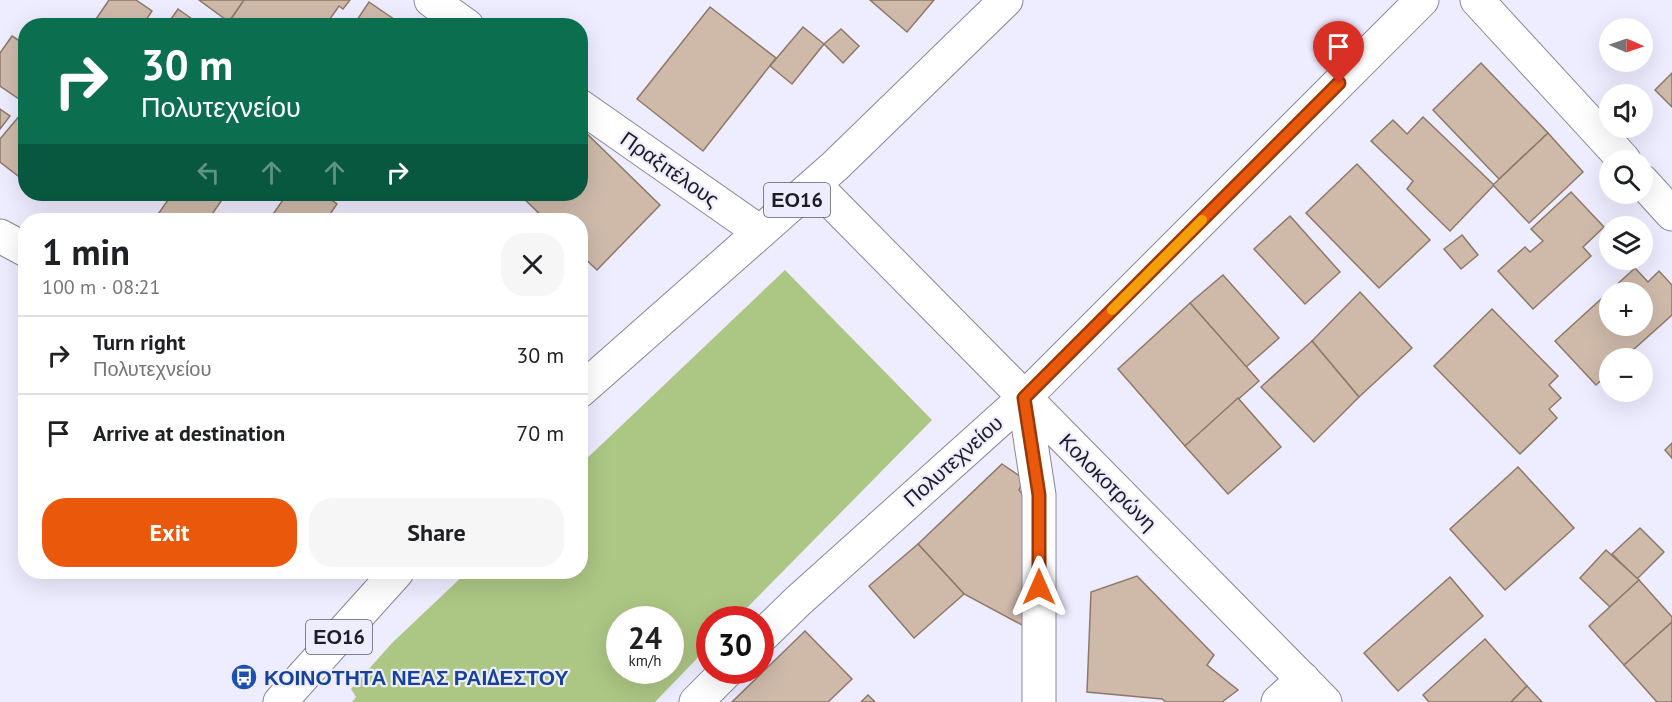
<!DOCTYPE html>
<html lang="en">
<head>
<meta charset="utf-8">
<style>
  :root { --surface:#fff; --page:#f6f6f6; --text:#202124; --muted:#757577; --line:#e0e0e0; --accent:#ea580c }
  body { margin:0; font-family:"PT Sans",sans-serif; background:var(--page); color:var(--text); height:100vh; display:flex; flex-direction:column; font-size:22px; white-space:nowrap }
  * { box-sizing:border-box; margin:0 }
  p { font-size:20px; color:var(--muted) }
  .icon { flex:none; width:33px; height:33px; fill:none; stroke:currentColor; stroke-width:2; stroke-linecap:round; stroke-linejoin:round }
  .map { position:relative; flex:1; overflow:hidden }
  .side { position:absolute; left:18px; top:213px; width:570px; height:366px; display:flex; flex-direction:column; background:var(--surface); border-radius:24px; box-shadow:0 6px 24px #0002 }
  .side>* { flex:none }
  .top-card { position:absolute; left:18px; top:18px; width:570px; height:183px; border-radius:24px; box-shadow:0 6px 24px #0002; background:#0b6e4f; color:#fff; overflow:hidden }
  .needle { width:39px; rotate:92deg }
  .buttons { position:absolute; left:1599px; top:18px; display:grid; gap:12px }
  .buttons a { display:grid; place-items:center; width:54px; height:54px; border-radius:50%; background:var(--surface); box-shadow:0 6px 24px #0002; font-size:30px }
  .speed { position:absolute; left:606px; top:606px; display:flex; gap:12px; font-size:30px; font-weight:700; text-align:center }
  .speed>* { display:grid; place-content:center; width:78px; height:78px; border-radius:50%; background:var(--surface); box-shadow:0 6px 24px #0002; line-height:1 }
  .speed small { font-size:15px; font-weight:400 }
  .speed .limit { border:9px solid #d22; background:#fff; color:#111 }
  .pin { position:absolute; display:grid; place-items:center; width:51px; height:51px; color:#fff; margin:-62px -26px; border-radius:50% 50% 50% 0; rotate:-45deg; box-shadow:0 0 6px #0007 }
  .pin .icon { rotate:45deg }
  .me { position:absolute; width:66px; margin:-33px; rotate:0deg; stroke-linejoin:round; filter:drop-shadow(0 0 4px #0008) }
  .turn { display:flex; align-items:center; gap:21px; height:126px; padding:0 24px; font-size:27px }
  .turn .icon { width:78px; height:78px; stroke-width:2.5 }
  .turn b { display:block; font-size:42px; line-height:51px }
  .lanes { display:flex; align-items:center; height:57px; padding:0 24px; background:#0003; justify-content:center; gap:30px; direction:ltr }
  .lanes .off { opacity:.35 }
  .round { display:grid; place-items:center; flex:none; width:63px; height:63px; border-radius:24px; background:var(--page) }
  .head { display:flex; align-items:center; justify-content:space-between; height:102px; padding:0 24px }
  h1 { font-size:36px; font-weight:600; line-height:45px }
  .action { display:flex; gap:12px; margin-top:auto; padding:12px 24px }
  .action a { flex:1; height:69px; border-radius:24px; background:var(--accent); color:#fff; font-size:24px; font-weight:600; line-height:69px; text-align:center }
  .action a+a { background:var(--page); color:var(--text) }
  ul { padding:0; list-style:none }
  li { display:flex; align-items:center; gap:18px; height:78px; padding:0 24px; border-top:2px solid var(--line) }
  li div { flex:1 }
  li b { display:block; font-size:22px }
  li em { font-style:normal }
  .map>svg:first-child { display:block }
</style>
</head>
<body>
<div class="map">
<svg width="1672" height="702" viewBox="0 0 1672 702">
  <rect width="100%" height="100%" fill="#eeecff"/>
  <path fill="#acc684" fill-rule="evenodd" d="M785 270 932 420 736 619 710 620 709 646 655 702H352L356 697 351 689 392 643 467 572H580L581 464ZM620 620H670V670H620Z"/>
  <g fill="#cfbaaa" stroke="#8d796a" stroke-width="1.5" fill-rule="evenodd">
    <polygon points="109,0 136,0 152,11 142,26 93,26 92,25"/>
    <polygon points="199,0 244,0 229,22"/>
    <polygon points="244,0 350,0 343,9 339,6 325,26 234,26 229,22"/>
    <polygon points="870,0 934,0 907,32"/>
    <polygon points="369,2 404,26 353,26"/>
    <polygon points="710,7 776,58 703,151 637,99"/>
    <polygon points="178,9 202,26 166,26"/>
    <polygon points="803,27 824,44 792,84 770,66"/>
    <polygon points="841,29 859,46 843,63 824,44"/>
    <polygon points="12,36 26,45 26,90 19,99 0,86 0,53"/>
    <polygon points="1481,63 1548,133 1499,179 1433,110"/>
    <polygon points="1672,73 1672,107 1655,90"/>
    <polygon points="26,108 26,182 0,162 0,139"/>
    <polygon points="0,109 10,116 0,129"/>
    <polygon points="1423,117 1494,185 1450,231 1407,189 1413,181 1371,141 1393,120 1407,134"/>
    <polygon points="580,127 660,205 597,270 580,254 580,220 546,220 519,194 580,194"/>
    <polygon points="1548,133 1583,172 1529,223 1493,185"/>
    <polygon points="1357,164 1430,240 1379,288 1306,213"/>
    <polygon points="1571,192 1604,227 1583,247 1591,256 1533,309 1498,271 1525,247 1530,252 1543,241 1531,229"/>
    <polygon points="158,194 226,194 208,220 154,220 168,200"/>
    <polygon points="287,194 323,194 337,204 326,220 269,220"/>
    <polygon points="1290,216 1340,272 1305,304 1254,249"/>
    <polygon points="1462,235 1478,255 1461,269 1444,249"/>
    <path d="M1635 268 1648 282 1659 271 1672 285V315L1624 358H1610V372L1596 385 1555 341ZM1610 292H1642V326H1610Z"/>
    <polygon points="1223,275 1279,338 1246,367 1190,303"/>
    <polygon points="1360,292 1412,348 1359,397 1312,341"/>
    <polygon points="1190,303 1259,381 1185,446 1118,369"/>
    <polygon points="1492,309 1558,376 1549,385 1561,398 1549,409 1557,418 1520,454 1434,366"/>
    <polygon points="1312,341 1359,397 1314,442 1261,387"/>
    <polygon points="1238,398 1281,447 1228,494 1185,446"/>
    <polygon points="1672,443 1672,458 1665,450"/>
    <polygon points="1002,464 1024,479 1019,490 1030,504 1024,626 964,594 918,544"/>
    <polygon points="1518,467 1574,528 1505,590 1450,529"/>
    <polygon points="1640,528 1664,552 1637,579 1612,554"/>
    <polygon points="918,544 964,594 914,638 869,586"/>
    <polygon points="1606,550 1639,580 1610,607 1580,578"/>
    <polygon points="1137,576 1214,655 1207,665 1238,690 1222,702 1166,702 1162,699 1087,692 1091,592"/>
    <polygon points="1450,577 1483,616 1398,691 1364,653"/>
    <polygon points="1639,580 1672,617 1672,622 1624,665 1589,626"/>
    <polygon points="1672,622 1672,702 1657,702 1624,665"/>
    <polygon points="805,631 852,679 828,702 732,702"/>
    <polygon points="1485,639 1527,686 1511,702 1429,702 1423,695"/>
    <polygon points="1527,686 1542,702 1511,702"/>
    <polygon points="868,695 875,702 861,702"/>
  </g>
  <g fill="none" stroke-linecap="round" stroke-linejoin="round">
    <defs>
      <g id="street">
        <polyline points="1477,0 1624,160"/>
        <polyline points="1642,181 1672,214"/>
        <polyline points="815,185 1325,702"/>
        <polyline points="0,236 26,250"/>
        <polyline points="1024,398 1039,495 1039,702"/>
        <polyline points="760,638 798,601 1024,398 1422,0"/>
        <polyline points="696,702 728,670"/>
        <polyline points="1278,702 1303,679"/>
      </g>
      <g id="secondary">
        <polyline points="431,0 467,26"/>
        <polyline points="580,106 760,232"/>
      </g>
      <g id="primary">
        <polyline points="580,391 835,166 1006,0"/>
        <polyline points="280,702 397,572"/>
      </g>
    </defs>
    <use href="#street" stroke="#89869c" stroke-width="35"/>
    <use href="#secondary" stroke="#89869c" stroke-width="35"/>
    <use href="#primary" stroke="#89869c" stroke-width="35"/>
    <use href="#street" stroke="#fff" stroke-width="33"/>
    <use href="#secondary" stroke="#fff" stroke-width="33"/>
    <use href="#primary" stroke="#fff" stroke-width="33"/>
  </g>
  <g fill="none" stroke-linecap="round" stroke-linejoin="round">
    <defs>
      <polyline id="route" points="1039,587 1039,495 1024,398 1339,83"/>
    </defs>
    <use href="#route" stroke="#983908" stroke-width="15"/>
    <use href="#route" stroke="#ea580c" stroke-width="10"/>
    <polyline stroke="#f59e0b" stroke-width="10" points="1112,310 1202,220"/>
  </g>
  <defs>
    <symbol id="bus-disc" viewBox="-11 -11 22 22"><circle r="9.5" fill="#1a4fb4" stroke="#eeecff"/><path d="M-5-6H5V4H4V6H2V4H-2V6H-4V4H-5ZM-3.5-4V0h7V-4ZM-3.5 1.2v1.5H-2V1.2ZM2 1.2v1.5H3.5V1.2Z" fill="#fff"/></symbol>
  </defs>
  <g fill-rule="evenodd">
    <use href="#bus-disc" x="229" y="662" width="30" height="30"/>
  </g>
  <g text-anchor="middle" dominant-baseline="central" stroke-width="4.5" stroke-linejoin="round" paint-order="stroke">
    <g fill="#eeecff" stroke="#5c5b66" stroke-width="1.5">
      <rect x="764" y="183" width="66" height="34" rx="4.5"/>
      <rect x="306" y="620" width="66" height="34" rx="4.5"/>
    </g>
    <g font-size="20" font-weight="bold" fill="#1e1d25">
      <text x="797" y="200">ΕΟ16</text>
      <text x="339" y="637">ΕΟ16</text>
    </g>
    <g font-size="21" fill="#1e1d25" stroke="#eeecff">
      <text transform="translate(670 169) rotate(35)">Πραξιτέλους</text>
      <text transform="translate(953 461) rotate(-42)">Πολυτεχνείου</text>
      <text transform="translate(1108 482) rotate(45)">Κολοκοτρώνη</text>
    </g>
    <g font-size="21" font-weight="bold" fill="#164399" stroke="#eeecff" text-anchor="start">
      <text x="264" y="677">ΚΟΙΝΟΤΗΤΑ ΝΕΑΣ ΡΑΙΔΕΣΤΟΥ</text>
    </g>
  </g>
</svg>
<div class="buttons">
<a><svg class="needle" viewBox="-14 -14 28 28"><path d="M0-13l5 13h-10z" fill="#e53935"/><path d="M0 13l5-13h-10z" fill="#757577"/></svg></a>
<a><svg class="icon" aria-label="sound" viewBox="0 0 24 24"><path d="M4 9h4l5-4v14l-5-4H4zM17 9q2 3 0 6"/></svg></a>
<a><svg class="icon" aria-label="search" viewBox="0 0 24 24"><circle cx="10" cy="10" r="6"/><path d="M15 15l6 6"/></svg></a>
<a><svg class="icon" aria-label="layers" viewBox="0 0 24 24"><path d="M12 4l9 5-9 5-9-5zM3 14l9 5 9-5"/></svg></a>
<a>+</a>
<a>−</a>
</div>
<div class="speed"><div>24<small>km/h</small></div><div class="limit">30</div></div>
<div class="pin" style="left:1339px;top:83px;background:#d93025"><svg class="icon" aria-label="arrive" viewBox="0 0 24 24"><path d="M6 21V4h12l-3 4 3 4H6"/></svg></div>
<svg class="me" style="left:1039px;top:587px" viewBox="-20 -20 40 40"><path d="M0-17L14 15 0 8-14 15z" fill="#ea580c" stroke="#fff" stroke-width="4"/></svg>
<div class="top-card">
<div class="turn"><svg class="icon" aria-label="right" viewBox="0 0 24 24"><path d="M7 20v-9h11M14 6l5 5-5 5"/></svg><div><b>30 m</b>Πολυτεχνείου</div></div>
<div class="lanes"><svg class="icon off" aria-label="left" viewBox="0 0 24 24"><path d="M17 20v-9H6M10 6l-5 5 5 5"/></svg><svg class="icon off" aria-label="ahead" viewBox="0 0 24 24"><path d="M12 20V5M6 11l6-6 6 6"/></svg><svg class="icon off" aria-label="ahead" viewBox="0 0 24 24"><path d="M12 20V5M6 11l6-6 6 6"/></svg><svg class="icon" aria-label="right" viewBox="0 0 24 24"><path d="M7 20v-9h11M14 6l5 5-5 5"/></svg></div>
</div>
<section class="side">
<div class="head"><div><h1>1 min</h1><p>100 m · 08:21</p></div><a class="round"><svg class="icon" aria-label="close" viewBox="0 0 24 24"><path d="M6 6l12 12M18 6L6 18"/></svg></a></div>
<ul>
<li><svg class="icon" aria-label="right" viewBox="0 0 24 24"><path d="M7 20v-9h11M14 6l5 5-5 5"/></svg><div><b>Turn right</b><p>Πολυτεχνείου</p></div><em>30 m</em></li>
<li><svg class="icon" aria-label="arrive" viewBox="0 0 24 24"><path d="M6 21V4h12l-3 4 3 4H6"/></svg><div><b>Arrive at destination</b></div><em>70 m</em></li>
</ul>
<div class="action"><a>Exit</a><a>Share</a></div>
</section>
</div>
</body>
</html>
